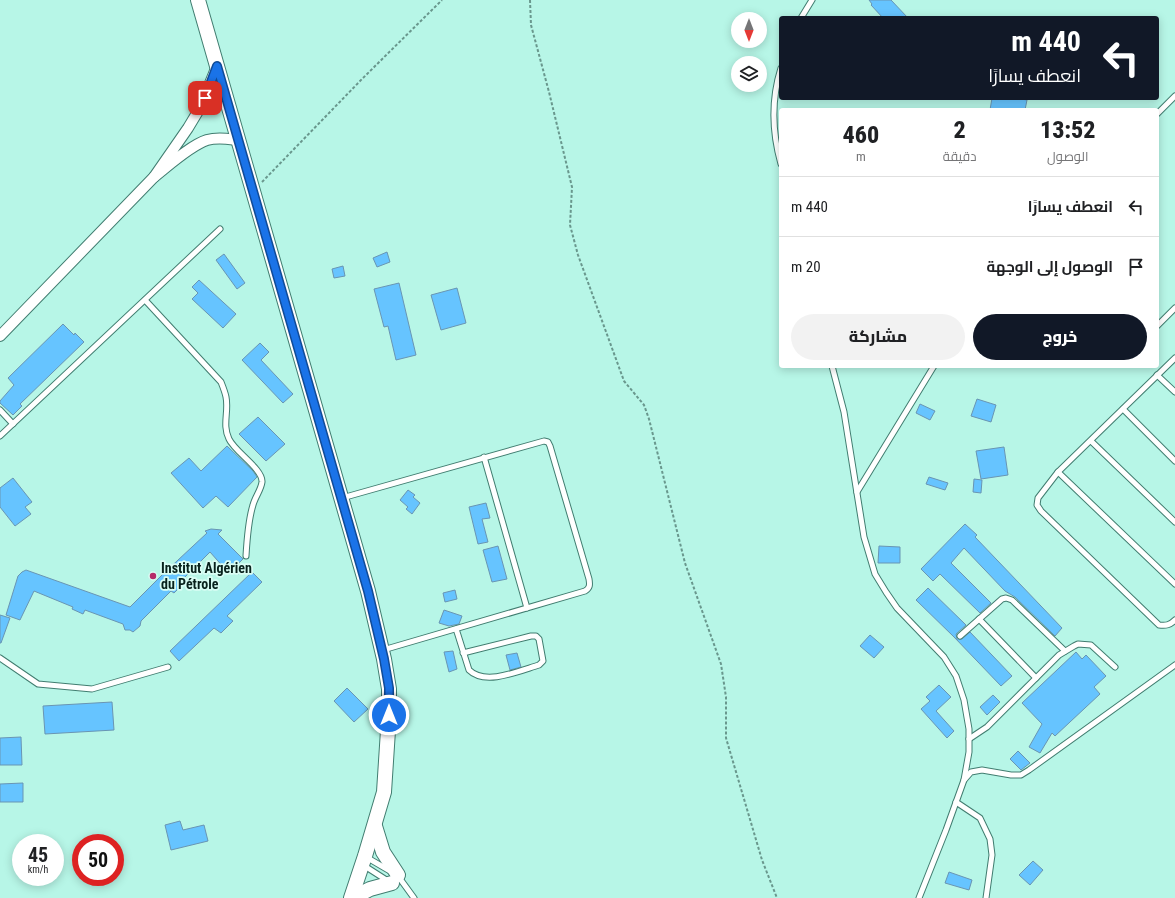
<!DOCTYPE html>
<html lang="ar">
<head>
<meta charset="utf-8">
<style>
  :root { --surface:#fff; --page:#f2f2f2; --text:#202124; --muted:#757577; --line:#e0e0e0; --accent:#111827 }
  body { margin:0; font-family:"Roboto Condensed",Cairo,sans-serif; background:var(--page); color:var(--text); direction:rtl; height:100vh; display:flex; flex-direction:column; font-size:15px; white-space:nowrap }
  * { box-sizing:border-box; margin:0 }
  p { font-size:13px; color:var(--muted) }
  .icon { flex:none; width:22px; height:22px; fill:none; stroke:currentColor; stroke-width:2; stroke-linecap:round; stroke-linejoin:round }
  .map { position:relative; flex:1; overflow:hidden; direction:ltr }
  .panel { position:absolute; left:779px; top:108px; width:380px; height:260px; display:flex; flex-direction:column; background:var(--surface); border-radius:4px; box-shadow:0 2px 10px #0003; direction:rtl }
  .panel>* { flex:none }
  .guide { position:absolute; left:779px; top:16px; width:380px; height:84px; border-radius:4px; box-shadow:0 2px 10px #0003; direction:rtl; background:#111827; color:#fff; overflow:hidden }
  .needle { width:26px; rotate:180deg }
  .buttons { position:absolute; left:731px; top:12px; display:grid; gap:8px }
  .buttons a { display:grid; place-items:center; width:36px; height:36px; border-radius:50%; background:var(--surface); box-shadow:0 2px 10px #0003; font-size:20px }
  .speed { position:absolute; left:12px; top:834px; display:flex; gap:8px; font-size:20px; font-weight:700; text-align:center }
  .speed>* { display:grid; place-content:center; width:52px; height:52px; border-radius:50%; background:var(--surface); box-shadow:0 2px 10px #0003; line-height:1 }
  .speed small { font-size:10px; font-weight:400 }
  .speed .limit { border:6px solid #d22; background:#fff; color:#111 }
  .pin { position:absolute; display:grid; place-items:center; width:34px; height:34px; color:#fff; margin:-17px; border-radius:8px; box-shadow:0 2px 6px #0006 }
  .me { position:absolute; width:44px; margin:-22px; rotate:0deg; stroke-linejoin:round; filter:drop-shadow(0 0 3px #0008) }
  .turn { display:flex; align-items:center; gap:14px; height:84px; padding:0 12px; font-size:18px }
  .turn .icon { width:52px; height:52px; stroke-width:2.5 }
  .turn b { display:block; font-size:28px; line-height:34px }
  .eta { display:flex; justify-content:space-evenly; align-items:center; height:68px; text-align:center }
  .eta b { font-size:24px; font-weight:800; line-height:28px }
  .action { display:flex; gap:8px; margin-top:auto; padding:8px 12px }
  .action a { flex:1; height:46px; border-radius:24px; background:var(--accent); color:#fff; font-size:16px; font-weight:800; line-height:46px; text-align:center }
  .action a+a { background:var(--page); color:var(--text) }
  ul { padding:0; list-style:none }
  li { display:flex; align-items:center; gap:12px; height:60px; padding:0 12px; border-top:1px solid var(--line) }
  li div { flex:1 }
  li b { display:block; font-size:15px }
  li em { font-style:normal }
  .map>svg:first-child { display:block }
</style>
</head>
<body>
<div class="map">
<svg width="1175" height="898" viewBox="0 0 1175 898">
  <rect width="100%" height="100%" fill="#b7f6e7"/>
  <g fill="#66c4ff" stroke="#6995b3">
    <polygon points="869,0 891,0 908,18 883,18 871,5 872,4"/>
    <polygon points="992,98 1016,98 1027,100 1025,110 990,110"/>
    <polygon points="387,252 390,262 377,267 373,258"/>
    <polygon points="224,254 245,283 237,289 216,260"/>
    <polygon points="343,266 345,276 334,278 332,269"/>
    <polygon points="199,280 236,314 223,328 192,299 198,293 192,287"/>
    <polygon points="399,283 416,355 396,360 388,326 384,327 374,289"/>
    <polygon points="457,288 466,323 441,330 431,295"/>
    <polygon points="63,324 74,335 75,333 84,342 20,404 22,406 13,415 0,403 0,401 14,385 8,378"/>
    <polygon points="260,343 269,352 261,360 293,394 283,403 242,360"/>
    <polygon points="977,399 996,405 991,422 971,416"/>
    <polygon points="920,404 935,411 930,420 916,413"/>
    <polygon points="258,417 285,444 266,461 239,434"/>
    <polygon points="227,446 253,471 257,477 228,507 216,496 203,508 171,473 189,458 201,471"/>
    <polygon points="1004,447 1008,475 981,479 976,451"/>
    <polygon points="929,477 948,483 945,490 926,484"/>
    <polygon points="13,478 32,502 25,507 31,514 15,526 0,507 0,488"/>
    <polygon points="974,479 982,480 981,493 973,492"/>
    <polygon points="408,490 415,495 413,497 420,503 412,514 406,509 408,507 400,500"/>
    <polygon points="486,503 490,518 482,519 488,542 478,544 469,507"/>
    <polygon points="965,524 977,535 975,537 1062,628 1055,636 1015,597 1005,591 964,548 951,563 991,603 980,613 940,574 933,581 921,569"/>
    <polygon points="211,529 222,530 218,534 243,559 237,565 239,574 225,569 210,552 180,582 183,584 174,593 171,591 141,621 140,626 133,632 130,630 125,630 123,624 85,610 83,614 72,609 73,607 34,591 20,620 6,615 18,576 22,572 26,570 130,607 163,574 207,533 205,531"/>
    <polygon points="498,546 507,579 492,582 483,550"/>
    <polygon points="879,546 900,547 900,563 878,563"/>
    <polygon points="252,572 262,582 227,616 233,621 221,633 214,628 179,661 170,651"/>
    <polygon points="928,588 966,625 956,634 957,639 962,639 970,632 1012,676 1001,686 954,637 916,600"/>
    <polygon points="455,590 457,599 445,602 443,593"/>
    <polygon points="444,610 462,616 459,624 449,626 439,623"/>
    <polygon points="0,615 10,618 1,643 0,643"/>
    <polygon points="870,635 884,647 874,658 860,646"/>
    <polygon points="453,651 457,669 449,672 444,652"/>
    <polygon points="1076,652 1082,659 1086,655 1106,676 1094,687 1100,694 1055,736 1052,733 1040,753 1029,747 1042,724 1022,703"/>
    <polygon points="517,653 521,667 510,670 506,655"/>
    <polygon points="939,685 951,697 936,711 954,731 947,738 921,709 930,701 926,697"/>
    <polygon points="347,688 368,709 354,722 334,701"/>
    <polygon points="993,695 1000,702 987,715 980,707"/>
    <polygon points="112,702 114,730 45,734 43,706"/>
    <polygon points="21,737 22,765 0,765 0,738"/>
    <polygon points="1018,751 1030,763 1021,770 1010,759"/>
    <polygon points="23,783 23,802 0,802 0,784"/>
    <polygon points="180,821 183,830 204,825 208,841 171,850 165,825"/>
    <polygon points="1033,861 1043,870 1030,885 1019,875"/>
    <polygon points="949,872 972,880 969,890 945,883"/>
  </g>
  <g fill="none" stroke-linecap="round" stroke-linejoin="round">
    <defs>
      <g id="service">
        <polyline points="801,18 812,0"/>
        <path d="M781 68C771 100 772 132 781 164"/>
        <polyline points="1157,114 1175,96"/>
        <path d="M145 300 221 382C223 387 225 392 226 397 229 411 222 425 229 439 235 452 263 469 262 482 261 490 255 497 253 505 248 521 247 539 246 556"/>
        <polyline points="1157,326 1175,308"/>
        <path d="M1175 358 1058 472 1038 498 1037 505 1041 511 1159 625C1166 626 1170 625 1175 620"/>
        <polyline points="832,366 844,412 864,537 875,574 886,592 897,608 944,657 956,676 964,700 969,729 969,752 964,780"/>
        <polyline points="1157,375 1175,392"/>
        <polyline points="1123,409 1175,461"/>
        <polyline points="0,410 13,424"/>
        <polyline points="0,436 220,229"/>
        <polyline points="1091,441 1175,522"/>
        <polyline points="484,457 527,608"/>
        <polyline points="1058,472 1175,584"/>
        <polyline points="857,492 934,366"/>
        <path d="M342 498 544 441 548 442 550 446 589 579C590 585 590 588 585 591L383 650"/>
        <polyline points="979,619 1036,678"/>
        <path d="M456 629 458 635 469 670C485 686 519 671 539 665L543 661 539 639 536 636H531L463 653"/>
        <polyline points="960,636 1002,599 1006,598 1012,600 1065,651"/>
        <polyline points="0,658 38,684 92,689 168,667"/>
        <polyline points="969,739 987,727 1059,655 1074,646 1078,644 1091,645 1115,667"/>
        <polyline points="956,802 980,818 990,839 992,855 986,898"/>
        <polyline points="366,857 390,871"/>
        <polyline points="363,865 388,881"/>
        <polyline points="398,876 414,898"/>
        <polyline points="919,898 946,830 964,780 971,772 982,770 1011,775 1021,775 1029,770 1175,665"/>
      </g>
      <g id="minor">
        <path d="M217 66 200 108 188 128 154 177C168 166 191 145 207 140 218 137 228 139 238 140"/>
        <polyline points="0,336 154,177"/>
      </g>
      <g id="secondary">
        <polyline points="198,0 368,591 384,659 389,689 389,715 384,792 365,856 351,898"/>
        <polyline points="375,826 383,852 398,875"/>
        <polyline points="353,898 370,889 392,883"/>
      </g>
    </defs>
    <use href="#service" stroke="#417d70" stroke-width="7"/>
    <use href="#minor" stroke="#417d70" stroke-width="12"/>
    <use href="#secondary" stroke="#417d70" stroke-width="16"/>
    <g stroke="#69978d" stroke-width="2" stroke-dasharray="3 2" stroke-linecap="butt">
      <polyline points="530,0 531,25 549,92 572,187 570,225 578,255 624,381 644,405 649,419 685,563 721,664 726,697 726,738 762,860 777,898"/>
      <polyline points="262,182 363,78 442,0"/>
    </g>
    <use href="#service" stroke="#fff" stroke-width="5"/>
    <use href="#minor" stroke="#fff" stroke-width="10"/>
    <use href="#secondary" stroke="#fff" stroke-width="14"/>
  </g>
  <g fill="none" stroke-linecap="round" stroke-linejoin="round">
    <defs>
      <polyline id="route" points="205,98 217,66 368,591 384,659 389,688 389,715"/>
    </defs>
    <use href="#route" stroke="#114b97" stroke-width="10"/>
    <use href="#route" stroke="#1a73e8" stroke-width="7"/>
  </g>
  <circle fill="#b52b69" stroke="#d9fdf4" stroke-width="1.5" cx="153" cy="576" r="4"/>
  <g text-anchor="middle" dominant-baseline="central" stroke-width="3.5" stroke-linejoin="round" paint-order="stroke">
    <g font-size="14" font-weight="bold" fill="#08211c" stroke="#d9fdf4" text-anchor="start">
      <text x="161" y="568">Institut Algérien<tspan x="161" dy="16">du Pétrole</tspan></text>
    </g>
  </g>
</svg>
<div class="buttons">
<a><svg class="needle" viewBox="-14 -14 28 28"><path d="M0-13l5 13h-10z" fill="#e53935"/><path d="M0 13l5-13h-10z" fill="#757577"/></svg></a>
<a><svg class="icon" aria-label="layers" viewBox="0 0 24 24"><path d="M12 4l9 5-9 5-9-5zM3 14l9 5 9-5"/></svg></a>
</div>
<div class="speed"><div>45<small>km/h</small></div><div class="limit">50</div></div>
<div class="pin" style="left:205px;top:98px;background:#d93025"><svg class="icon" aria-label="arrive" viewBox="0 0 24 24"><path d="M6 21V4h12l-3 4 3 4H6"/></svg></div>
<svg class="me" style="left:389px;top:715px" viewBox="-20 -20 40 40"><circle r="17" fill="#1a73e8" stroke="#fff" stroke-width="3"/><path d="M0-11L8 9 0 5-8 9z" fill="#fff"/></svg>
<div class="guide">
<div class="turn"><svg class="icon" aria-label="left" viewBox="0 0 24 24"><path d="M17 20v-9H6M10 6l-5 5 5 5"/></svg><div><b>440 m</b>انعطف يسارًا</div></div>
</div>
<section class="panel">
<div class="eta">
<div><b>13:52</b><p>الوصول</p></div>
<div><b>2</b><p>دقيقة</p></div>
<div><b>460</b><p>m</p></div>
</div>
<ul>
<li><svg class="icon" aria-label="left" viewBox="0 0 24 24"><path d="M17 20v-9H6M10 6l-5 5 5 5"/></svg><div><b>انعطف يسارًا</b></div><em>440 m</em></li>
<li><svg class="icon" aria-label="arrive" viewBox="0 0 24 24"><path d="M6 21V4h12l-3 4 3 4H6"/></svg><div><b>الوصول إلى الوجهة</b></div><em>20 m</em></li>
</ul>
<div class="action"><a>خروج</a><a>مشاركة</a></div>
</section>
</div>
</body>
</html>
